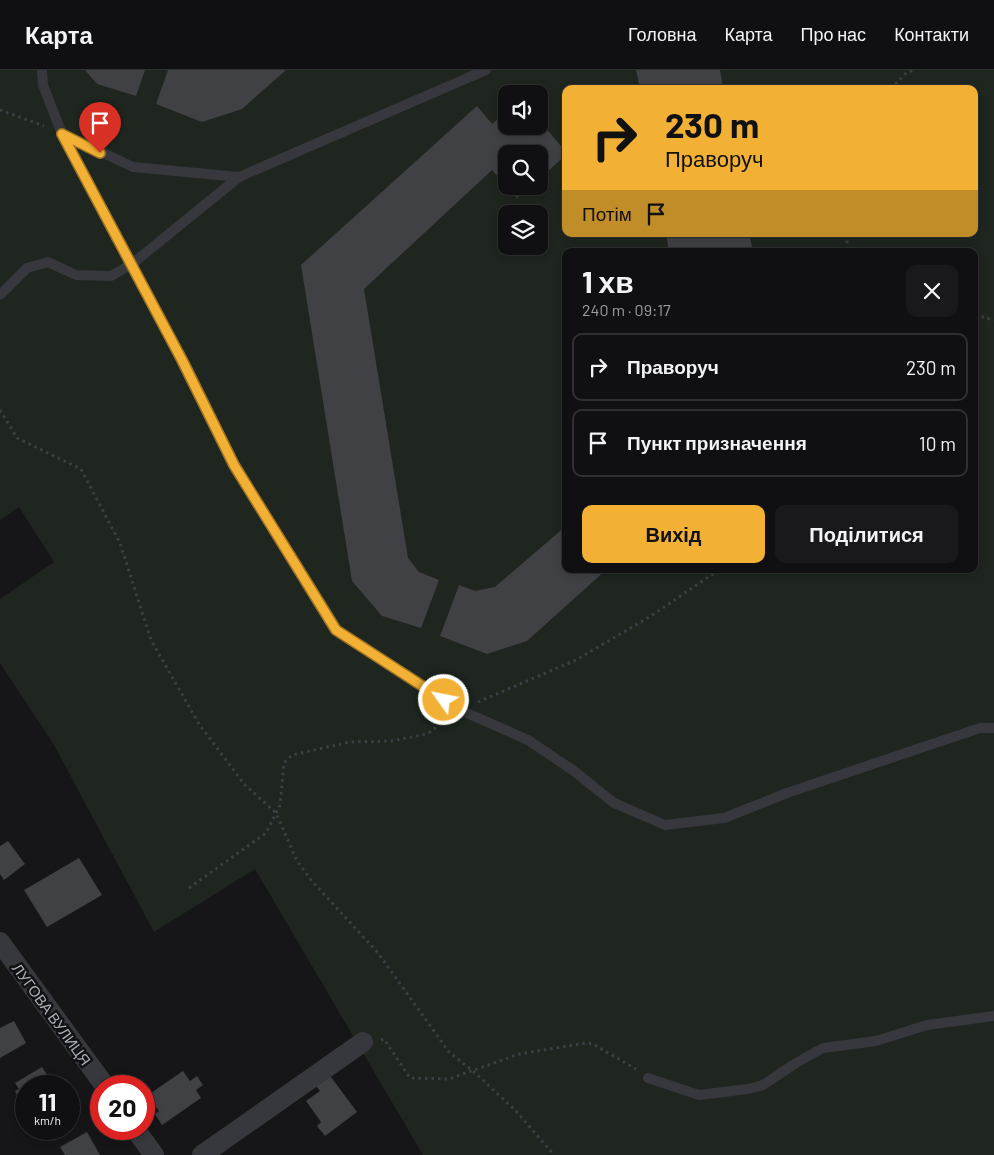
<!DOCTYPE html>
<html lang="uk">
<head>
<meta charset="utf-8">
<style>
  :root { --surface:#101012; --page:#19191b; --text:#f1f3f6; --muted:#9c9d9f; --line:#303032; --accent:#f2b134 }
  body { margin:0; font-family:Barlow,sans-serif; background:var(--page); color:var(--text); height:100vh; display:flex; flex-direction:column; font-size:19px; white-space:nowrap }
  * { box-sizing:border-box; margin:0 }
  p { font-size:16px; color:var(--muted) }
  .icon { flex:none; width:28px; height:28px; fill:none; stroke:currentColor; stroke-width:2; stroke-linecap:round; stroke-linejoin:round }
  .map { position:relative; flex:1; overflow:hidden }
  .side { position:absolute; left:562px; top:178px; width:416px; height:325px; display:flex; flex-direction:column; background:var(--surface); border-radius:10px; box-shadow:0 2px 8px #0003,0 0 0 1px var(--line) }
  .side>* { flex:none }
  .top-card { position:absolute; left:562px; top:15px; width:416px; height:152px; border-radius:10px; box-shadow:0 2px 8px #0003,0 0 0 1px var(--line); background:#f2b134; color:#111; overflow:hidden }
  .fabs { position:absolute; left:498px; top:15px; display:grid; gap:10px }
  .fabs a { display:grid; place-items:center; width:50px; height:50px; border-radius:10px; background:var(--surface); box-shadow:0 2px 8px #0003,0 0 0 1px var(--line); font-size:25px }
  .speed { position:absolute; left:15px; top:1005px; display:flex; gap:10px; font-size:25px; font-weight:700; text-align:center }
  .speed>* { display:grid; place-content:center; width:65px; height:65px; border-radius:50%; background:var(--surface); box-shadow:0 2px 8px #0003,0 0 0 1px var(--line); line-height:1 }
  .speed small { font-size:12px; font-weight:400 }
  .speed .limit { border:8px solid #d22; background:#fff; color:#111 }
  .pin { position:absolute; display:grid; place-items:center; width:42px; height:42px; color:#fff; margin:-51px -21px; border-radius:50% 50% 50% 0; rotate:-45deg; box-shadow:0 0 5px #0007 }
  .pin .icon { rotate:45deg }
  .me { position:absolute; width:55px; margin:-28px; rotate:303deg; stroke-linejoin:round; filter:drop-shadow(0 0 4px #0008) }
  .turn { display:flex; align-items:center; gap:18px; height:105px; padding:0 20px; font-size:22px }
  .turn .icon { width:65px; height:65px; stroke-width:2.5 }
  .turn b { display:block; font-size:35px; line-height:42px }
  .then { display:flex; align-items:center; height:48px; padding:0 20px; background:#0003; gap:10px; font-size:19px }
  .round { display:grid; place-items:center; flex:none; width:52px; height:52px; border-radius:10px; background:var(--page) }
  .overview { display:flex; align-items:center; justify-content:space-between; height:85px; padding:0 20px }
  h1 { font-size:30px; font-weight:700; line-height:38px }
  .cta { display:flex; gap:10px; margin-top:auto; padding:10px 20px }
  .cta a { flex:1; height:58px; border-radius:10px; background:var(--accent); color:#111; font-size:20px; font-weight:700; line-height:58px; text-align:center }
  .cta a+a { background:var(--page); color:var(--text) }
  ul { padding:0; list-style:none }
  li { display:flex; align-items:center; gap:15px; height:68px; margin:0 10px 8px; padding:0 10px; border:2px solid var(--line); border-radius:10px }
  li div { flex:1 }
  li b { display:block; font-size:19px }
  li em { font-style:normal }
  header { display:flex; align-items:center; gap:30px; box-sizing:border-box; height:70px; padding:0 25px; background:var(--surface); border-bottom:1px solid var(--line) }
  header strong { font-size:24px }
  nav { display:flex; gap:28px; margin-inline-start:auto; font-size:18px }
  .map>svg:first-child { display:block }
</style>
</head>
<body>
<header>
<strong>Карта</strong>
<nav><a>Головна</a><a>Карта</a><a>Про нас</a><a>Контакти</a></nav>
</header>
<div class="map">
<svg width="994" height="1085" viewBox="0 0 994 1085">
  <rect width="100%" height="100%" fill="#161618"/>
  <path fill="#1e261f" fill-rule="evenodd" d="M0 0H994V1085H423L255 799 154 862 54 675 0 593V529L54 492 19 437 0 450ZM566 19H975V164H566ZM506 24H539V56H506ZM506 84H539V116H506ZM506 144H539V176H506ZM566 181H975V499H566Z"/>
  <g fill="#404145">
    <polygon points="85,0 145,0 136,26 97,14"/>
    <polygon points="168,0 286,0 242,39 202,52 156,34"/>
    <polygon points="636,0 720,0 723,19 640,19"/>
    <polygon points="477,36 492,54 506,42 506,56 539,56 539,50 566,82 566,85 539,109 539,84 506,84 506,116 531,116 517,128 492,100 364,219 408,488 419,502 439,510 421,558 382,546 352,511 301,195"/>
    <polygon points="666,164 749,164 753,181 669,181"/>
    <polygon points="566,456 566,499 607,499 527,571 487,584 440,566 459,515 475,521 495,517"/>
    <polygon points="8,771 25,794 4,810 0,804 0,776"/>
    <polygon points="79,788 102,825 47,857 24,820"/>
    <polygon points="14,951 26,973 0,988 0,958"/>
    <polygon points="42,997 54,1016 26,1016 26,1030 23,1024 18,1027 15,1021 19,1019 15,1013"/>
    <polygon points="183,1001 190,1011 197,1006 203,1015 196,1020 201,1028 162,1055 155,1044 159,1041 148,1025"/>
    <polygon points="328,1003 357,1042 325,1066 317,1056 321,1052 306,1031 320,1021 314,1013"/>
    <polygon points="87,1062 100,1085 65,1085 60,1077"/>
  </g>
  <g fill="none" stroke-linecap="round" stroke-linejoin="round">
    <g stroke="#3d3f44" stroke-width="3" stroke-dasharray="2.5 4" stroke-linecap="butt">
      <polyline points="891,19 905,4 913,0"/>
      <polyline points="0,40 44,56"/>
      <polyline points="847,164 847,181"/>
      <polyline points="975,245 994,250"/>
      <polyline points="0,340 17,368 81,399 120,473 151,570 199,654 244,714 276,743 297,791 311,810 378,883 449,982 473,1001 515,1040 554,1085"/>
      <polyline points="478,632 576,590 651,546 720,499"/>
      <polyline points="189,818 266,763 280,735 284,693 292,685 350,672 391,671 427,664 449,648"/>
      <polyline points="381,970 384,969 410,1008 449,1009 519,984 586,973 593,974 636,999"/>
    </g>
    <g stroke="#37383d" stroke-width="10">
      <polyline points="42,0 43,15 62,64 183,291 234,395 336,560 460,640 528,670 574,701 614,733 665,755 724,748 787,723 980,658 994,658"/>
      <polyline points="63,64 133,97 239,107"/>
      <polyline points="0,225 27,198 48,192 76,205 111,206 132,194 239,107 486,0"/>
      <polyline points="648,1008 699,1025 748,1019 763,1015 796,993 823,978 876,971 927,955 994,946"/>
    </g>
    <g stroke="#37383d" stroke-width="20">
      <polyline points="0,872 105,1016"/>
      <polyline points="135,1059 154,1085"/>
      <polyline points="202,1085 363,972"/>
    </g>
  </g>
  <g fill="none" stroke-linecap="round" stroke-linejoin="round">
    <defs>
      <polyline id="route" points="100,83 62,64 182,290 234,395 336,560 444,630"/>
    </defs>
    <use href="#route" stroke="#9d7322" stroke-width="12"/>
    <use href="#route" stroke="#f2b134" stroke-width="9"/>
  </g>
  <g text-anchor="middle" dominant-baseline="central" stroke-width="5" stroke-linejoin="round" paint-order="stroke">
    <g font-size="15" fill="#a8adb8" stroke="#111113">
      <text transform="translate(52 944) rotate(54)">ЛУГОВА ВУЛИЦЯ</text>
    </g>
  </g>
</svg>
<div class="fabs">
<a><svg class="icon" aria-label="sound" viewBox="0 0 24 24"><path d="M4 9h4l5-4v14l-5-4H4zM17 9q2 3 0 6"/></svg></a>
<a><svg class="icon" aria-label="search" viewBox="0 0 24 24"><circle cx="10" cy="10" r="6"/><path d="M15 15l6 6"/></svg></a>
<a><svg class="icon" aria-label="layers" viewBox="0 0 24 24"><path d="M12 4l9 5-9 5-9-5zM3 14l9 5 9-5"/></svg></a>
</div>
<div class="speed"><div>11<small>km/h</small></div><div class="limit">20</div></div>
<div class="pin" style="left:100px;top:83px;background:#d93025"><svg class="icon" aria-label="arrive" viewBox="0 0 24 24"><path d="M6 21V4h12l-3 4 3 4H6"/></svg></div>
<svg class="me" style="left:444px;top:630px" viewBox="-20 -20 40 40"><circle r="17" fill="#f2b134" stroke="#fff" stroke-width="3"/><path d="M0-11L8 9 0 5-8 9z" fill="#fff"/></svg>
<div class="top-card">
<div class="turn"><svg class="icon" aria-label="right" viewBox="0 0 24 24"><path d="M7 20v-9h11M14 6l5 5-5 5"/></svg><div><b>230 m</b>Праворуч</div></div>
<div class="then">Потім<svg class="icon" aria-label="arrive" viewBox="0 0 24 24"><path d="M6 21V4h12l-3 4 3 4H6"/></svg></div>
</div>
<section class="side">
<div class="overview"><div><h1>1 хв</h1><p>240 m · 09:17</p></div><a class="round"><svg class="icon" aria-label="close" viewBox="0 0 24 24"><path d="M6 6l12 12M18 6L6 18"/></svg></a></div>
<ul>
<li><svg class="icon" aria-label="right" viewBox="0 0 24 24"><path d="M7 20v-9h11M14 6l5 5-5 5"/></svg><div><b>Праворуч</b></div><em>230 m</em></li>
<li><svg class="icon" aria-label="arrive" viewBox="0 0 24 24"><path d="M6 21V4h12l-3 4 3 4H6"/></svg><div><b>Пункт призначення</b></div><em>10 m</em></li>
</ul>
<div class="cta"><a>Вихід</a><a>Поділитися</a></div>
</section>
</div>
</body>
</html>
